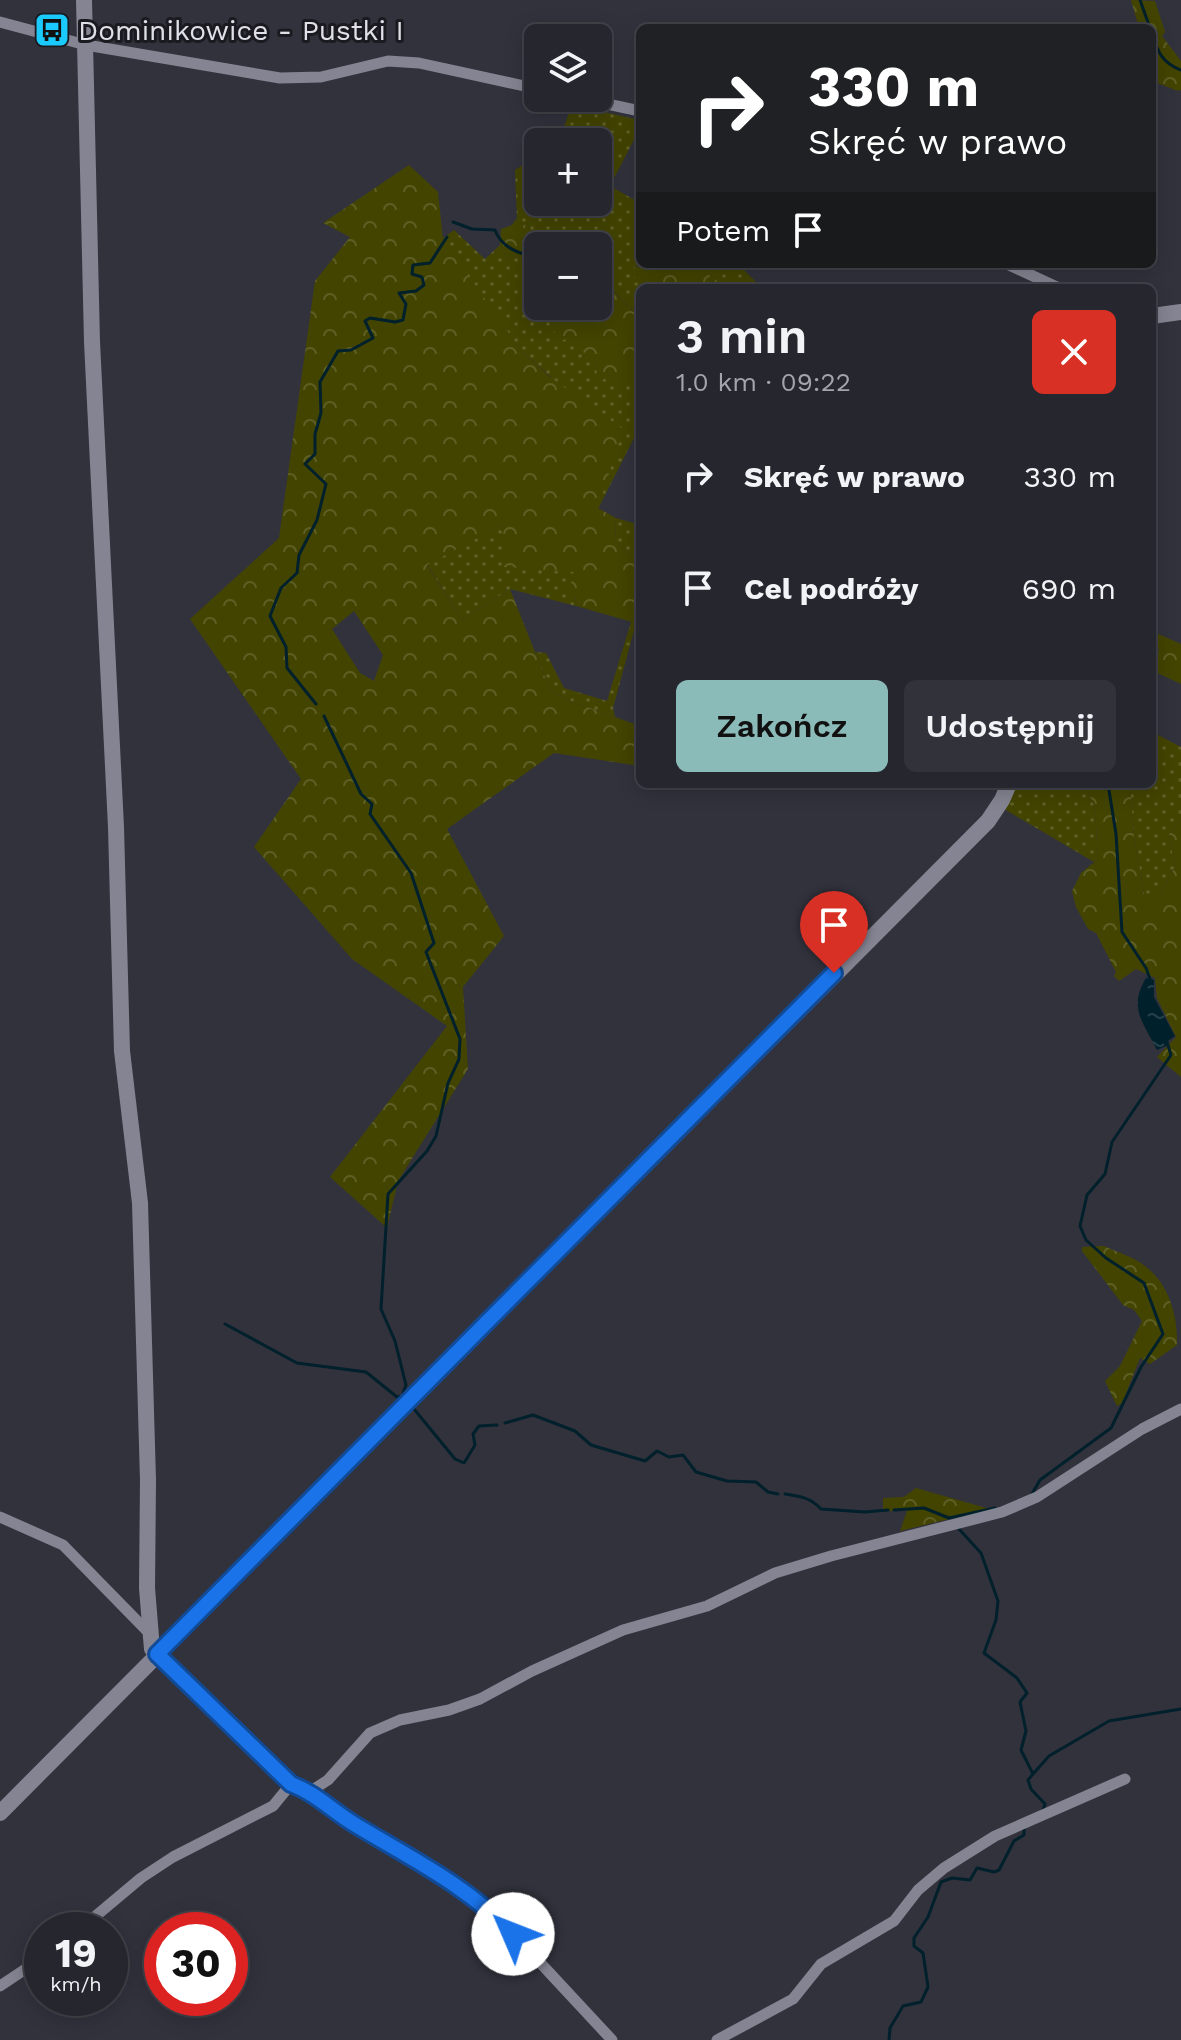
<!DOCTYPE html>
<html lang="pl">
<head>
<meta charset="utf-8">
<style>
  :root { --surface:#26262e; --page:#32323a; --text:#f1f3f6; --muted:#a4a5aa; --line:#42434a; --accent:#8bbbb9 }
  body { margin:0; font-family:"Work Sans",sans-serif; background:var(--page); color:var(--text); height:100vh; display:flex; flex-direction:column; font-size:30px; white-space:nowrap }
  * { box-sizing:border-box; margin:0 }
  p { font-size:26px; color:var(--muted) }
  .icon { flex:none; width:44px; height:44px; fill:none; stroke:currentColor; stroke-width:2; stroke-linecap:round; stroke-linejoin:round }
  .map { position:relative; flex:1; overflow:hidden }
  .panel { position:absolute; left:636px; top:284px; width:520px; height:504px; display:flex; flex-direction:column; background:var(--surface); border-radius:12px; box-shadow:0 4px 20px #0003,0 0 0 2px var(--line) }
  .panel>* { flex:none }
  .top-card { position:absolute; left:636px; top:24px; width:520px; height:244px; border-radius:12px; box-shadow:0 4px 20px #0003,0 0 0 2px var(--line); background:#202124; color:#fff; overflow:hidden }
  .buttons { position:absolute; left:524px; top:24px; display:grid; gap:16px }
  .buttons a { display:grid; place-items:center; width:88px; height:88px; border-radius:12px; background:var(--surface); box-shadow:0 4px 20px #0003,0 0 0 2px var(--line); font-size:40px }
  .speed { position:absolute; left:24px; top:1912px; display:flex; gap:16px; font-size:40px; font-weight:700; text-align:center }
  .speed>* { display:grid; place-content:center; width:104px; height:104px; border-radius:50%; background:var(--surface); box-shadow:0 4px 20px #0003,0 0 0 2px var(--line); line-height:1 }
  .speed small { font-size:20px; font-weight:400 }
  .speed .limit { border:12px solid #d22; background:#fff; color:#111 }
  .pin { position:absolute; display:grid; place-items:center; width:68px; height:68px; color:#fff; margin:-82px -34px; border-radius:50% 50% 50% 0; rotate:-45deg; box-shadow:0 0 8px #0007 }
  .pin .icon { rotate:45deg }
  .me { position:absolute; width:88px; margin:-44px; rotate:314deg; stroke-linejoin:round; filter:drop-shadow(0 0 6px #0008) }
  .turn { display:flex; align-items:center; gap:28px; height:168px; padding:0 40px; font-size:36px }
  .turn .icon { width:104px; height:104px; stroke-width:2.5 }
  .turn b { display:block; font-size:56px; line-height:68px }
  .then { display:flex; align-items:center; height:76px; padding:0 40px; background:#0003; gap:16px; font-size:30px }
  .round { display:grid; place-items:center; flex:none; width:84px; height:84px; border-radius:12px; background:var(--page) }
  .overview { display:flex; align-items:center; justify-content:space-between; height:136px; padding:0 40px }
  h1 { font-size:48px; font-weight:600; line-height:60px }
  .action { display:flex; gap:16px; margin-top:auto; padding:16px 40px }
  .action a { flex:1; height:92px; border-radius:12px; background:var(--accent); color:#111; font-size:32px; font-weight:600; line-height:92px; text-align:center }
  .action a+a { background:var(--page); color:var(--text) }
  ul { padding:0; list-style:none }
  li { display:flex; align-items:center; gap:24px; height:112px; padding:0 40px }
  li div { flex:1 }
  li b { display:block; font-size:30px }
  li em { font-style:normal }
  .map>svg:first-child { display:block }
</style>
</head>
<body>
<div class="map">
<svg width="1181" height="2040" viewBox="0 0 1181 2040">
  <defs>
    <pattern id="grass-dots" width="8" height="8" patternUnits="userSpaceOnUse" patternTransform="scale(2)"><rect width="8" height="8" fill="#434400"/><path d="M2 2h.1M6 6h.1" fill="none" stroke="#5e5f25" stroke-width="1.8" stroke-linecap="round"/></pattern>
    <pattern id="forest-crowns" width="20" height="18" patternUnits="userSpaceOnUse" patternTransform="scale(2)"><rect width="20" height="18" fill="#434400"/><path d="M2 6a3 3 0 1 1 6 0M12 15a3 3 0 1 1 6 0" fill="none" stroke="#5e5f25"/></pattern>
    <pattern id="water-ripples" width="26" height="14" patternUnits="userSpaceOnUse" patternTransform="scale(2)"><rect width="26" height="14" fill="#00202b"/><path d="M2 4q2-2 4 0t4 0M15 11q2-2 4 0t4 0" fill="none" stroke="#25404a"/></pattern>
  </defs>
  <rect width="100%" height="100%" fill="#32323d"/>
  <g fill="url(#grass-dots)">
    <path d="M572 105 640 120V128L610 186 640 203V264H655L635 266 653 288H640V318L600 277 608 270 598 260V246C594 246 590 244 586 243 581 241 560 244 556 246L535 244 529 228 517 220 515 170 538 155V202H598V142H553L561 135Z"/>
    <polygon points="454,230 485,259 500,245 508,260 516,256 533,269 538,268 538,306 553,306 550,309 570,338 594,356 598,368 608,375 626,382 640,378 640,435 636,434 598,509 551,377 522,352 442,239"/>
    <polygon points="689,264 738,264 762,288 738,288 734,285 734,288 723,288"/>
    <polygon points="616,518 640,525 640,562 615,541"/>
    <polygon points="503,524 575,572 576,606 510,589 462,620 427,564"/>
    <polygon points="631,622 636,623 613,708 615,717 568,700 550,690 535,652 546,653 564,688 607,701"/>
    <polygon points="1152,728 1158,735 1181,747 1181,820 1169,834 1175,867 1160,894 1144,894 1134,837 1130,784 1152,784"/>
    <polygon points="1015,784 1084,784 1095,807 1098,859 1094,862 1004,809"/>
  </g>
  <g fill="url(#forest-crowns)" fill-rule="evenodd">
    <polygon points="1131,0 1155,1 1165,32 1162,36 1181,61 1181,90 1178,91 1152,81 1152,28 1139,28"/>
    <path d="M409 165 438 192 443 239 522 352 550 377 623 429 598 508 616 518 615 541 640 562V607L636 623 576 606V597L569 591 574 572 504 567 503 524 427 565 462 620 510 589 550 690 568 700 640 726V766L554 753 447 829 504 936 463 987 468 1069 398 1181 387 1228 330 1177 447 1026 352 959 254 847 301 779 190 619 279 538 315 281 350 237 323 223ZM354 611 383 655 374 681 360 673 332 629Z"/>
    <polygon points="516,219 529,228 535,244 544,246 538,246 538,268 534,269 516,256 508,260 500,245 501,229 512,225"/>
    <path d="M598 260 608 270 600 278 640 318V378L635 382 619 383 618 379 608 375 602 381 596 375C599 365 596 358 587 351L584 353 576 349V343L570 338 560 341 553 337 555 331 547 318 553 306H598Z"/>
    <polygon points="655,264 689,264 699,269 707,268 710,279 717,280 723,288 653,288 634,277 635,267"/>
    <polygon points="1152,631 1181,644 1181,684 1153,671 1159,649 1152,642"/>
    <polygon points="1084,784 1130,784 1134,837 1144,894 1160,894 1175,867 1169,834 1181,820 1181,1077 1157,1057 1176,1037 1157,998 1155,978 1136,969 1119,981 1114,976 1116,972 1096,933 1088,929 1076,907 1072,891 1081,873 1098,859 1095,807"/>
    <path d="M1104 1246C1117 1252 1134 1257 1145 1266 1169 1284 1178 1316 1177 1345L1150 1364 1140 1358 1122 1403 1117 1406 1105 1381 1120 1366 1142 1321 1134 1310 1123 1305 1082 1251V1247Z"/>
    <polygon points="916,1488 990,1509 900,1531 907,1511 883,1511 883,1498 904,1497"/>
  </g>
  <path fill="url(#water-ripples)" d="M1146 978 1154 980V997L1175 1036 1168 1041 1166 1046 1157 1050C1143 1022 1128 1008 1146 978Z"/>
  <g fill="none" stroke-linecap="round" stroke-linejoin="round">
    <g stroke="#00202b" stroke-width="3">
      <polyline points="1140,0 1150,28"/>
      <path d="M1152 34C1158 52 1162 63 1181 70"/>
      <path d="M453 222 472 229 495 230C502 249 520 253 538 259"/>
      <polyline points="598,266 600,267"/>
      <polyline points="316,704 287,668 286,647 270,616 281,588 297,573 299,555 317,520 326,484 305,464 315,454 315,434 321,413 320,382 338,351 351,350 373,338 365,321 370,318 395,322 403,320 406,304 399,293 416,291 424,285 422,277 412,274 413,265 430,263 447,237"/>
      <polyline points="1108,784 1116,834 1122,932 1146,968 1150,979"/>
      <polyline points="225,1324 297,1363 366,1372 397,1397 402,1396 406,1385 395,1341 381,1309 388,1194 427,1151 436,1136 448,1083 459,1059 460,1039 426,952 434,943 411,873 370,814 372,804 361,794 324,716"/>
      <polyline points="414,1409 455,1459 464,1463 475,1445 473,1434 479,1426 497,1425"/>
      <polyline points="505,1423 533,1415 575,1431 591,1445 645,1461 657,1451 669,1457 683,1455 696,1472 727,1481 756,1482 768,1492 778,1494"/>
      <path d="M785 1494C800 1496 811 1498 821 1509L865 1512 888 1510"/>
      <polyline points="1032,1494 1040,1480 1111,1428 1141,1367 1163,1334 1144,1283 1106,1258 1086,1240 1080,1226 1087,1195 1105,1174 1112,1142 1171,1055 1166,1039"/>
      <polyline points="894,1510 924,1508 949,1518 995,1508"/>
      <polyline points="958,1528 981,1553 998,1601 996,1620 984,1653 1017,1678 1027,1693 1020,1702 1026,1731 1021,1750 1033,1774 1028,1780 1031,1789 1045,1804 1043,1810"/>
      <polyline points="1033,1774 1049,1756 1109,1721 1181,1709"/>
      <polyline points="889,2040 890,2028 903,2006 921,2002 928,1987 923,1953 914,1946 914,1938 928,1917 941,1882 952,1878 970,1880 977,1868 994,1872 999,1870 1014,1841 1024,1835 1024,1826"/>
    </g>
    <g stroke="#858492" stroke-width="11">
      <polyline points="0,22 86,45 280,78 321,77 388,61 419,63 538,89"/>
      <polyline points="579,98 640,111"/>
      <polyline points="1007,264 1059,288"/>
      <polyline points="0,1517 63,1545 150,1634"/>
      <polyline points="157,1654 291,1784 311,1791 351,1822 446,1878 494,1913 612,2040"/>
      <polyline points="311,1791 328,1780 370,1733 400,1720 449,1710 480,1699 532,1671 623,1630 707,1606 775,1573 831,1556 1002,1512 1037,1497 1142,1429 1181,1409"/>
      <polyline points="79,1930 141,1878 173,1857 273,1806 291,1784"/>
      <polyline points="0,1986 42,1958"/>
      <polyline points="717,2040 793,1999 821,1964 894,1921 918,1890 944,1868 995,1836 1125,1779"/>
    </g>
    <g stroke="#858492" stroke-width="16">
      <polyline points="84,0 92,342 116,827 122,1051 140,1203 148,1480 147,1588 152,1649 157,1654"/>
      <polyline points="1152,316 1181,312"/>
      <polyline points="0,1813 988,821 1002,800 1009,784"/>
    </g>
  </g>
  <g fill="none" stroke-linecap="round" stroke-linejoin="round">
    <defs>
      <path id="route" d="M513 1934C468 1886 410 1858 354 1824 331 1810 317 1794 291 1784L157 1654 834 973"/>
    </defs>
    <use href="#route" stroke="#114b97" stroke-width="20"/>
    <use href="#route" stroke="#1a73e8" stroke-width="14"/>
  </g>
  <defs>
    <symbol id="bus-square" viewBox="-11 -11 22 22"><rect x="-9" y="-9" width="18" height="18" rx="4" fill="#1bcafc" stroke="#1b1a20"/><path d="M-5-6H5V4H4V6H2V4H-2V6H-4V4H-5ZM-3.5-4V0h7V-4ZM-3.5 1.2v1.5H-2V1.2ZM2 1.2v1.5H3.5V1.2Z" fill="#111"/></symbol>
  </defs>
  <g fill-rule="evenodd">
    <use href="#bus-square" x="32" y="10" width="40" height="40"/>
  </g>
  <g text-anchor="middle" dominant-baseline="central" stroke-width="6" stroke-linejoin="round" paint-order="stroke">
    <g font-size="28" fill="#e0e0e8" stroke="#1b1a20" text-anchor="start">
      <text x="78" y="30">Dominikowice - Pustki I</text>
    </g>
  </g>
</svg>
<div class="buttons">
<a><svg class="icon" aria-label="layers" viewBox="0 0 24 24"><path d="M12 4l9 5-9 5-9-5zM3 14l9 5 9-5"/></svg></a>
<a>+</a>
<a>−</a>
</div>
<div class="speed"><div>19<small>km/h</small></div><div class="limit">30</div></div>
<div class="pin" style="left:834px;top:973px;background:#d93025"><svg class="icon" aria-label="arrive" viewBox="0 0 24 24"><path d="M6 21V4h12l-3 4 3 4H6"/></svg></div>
<svg class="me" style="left:513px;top:1934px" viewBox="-20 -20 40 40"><circle r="19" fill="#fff"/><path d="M0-13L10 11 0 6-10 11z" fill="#1a73e8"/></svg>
<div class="top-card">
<div class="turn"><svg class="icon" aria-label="right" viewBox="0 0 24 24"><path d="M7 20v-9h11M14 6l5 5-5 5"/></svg><div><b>330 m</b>Skręć w prawo</div></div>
<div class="then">Potem<svg class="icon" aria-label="arrive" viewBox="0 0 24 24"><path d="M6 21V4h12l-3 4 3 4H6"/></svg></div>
</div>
<section class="panel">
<div class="overview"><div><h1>3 min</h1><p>1.0 km · 09:22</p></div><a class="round" style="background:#d93025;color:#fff"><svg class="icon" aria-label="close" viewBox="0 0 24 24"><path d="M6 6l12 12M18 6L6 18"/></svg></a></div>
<ul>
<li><svg class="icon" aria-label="right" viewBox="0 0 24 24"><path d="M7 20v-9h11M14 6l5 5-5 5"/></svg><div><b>Skręć w prawo</b></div><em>330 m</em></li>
<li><svg class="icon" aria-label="arrive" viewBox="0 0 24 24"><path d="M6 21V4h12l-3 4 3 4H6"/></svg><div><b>Cel podróży</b></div><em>690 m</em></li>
</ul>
<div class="action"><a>Zakończ</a><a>Udostępnij</a></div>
</section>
</div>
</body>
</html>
